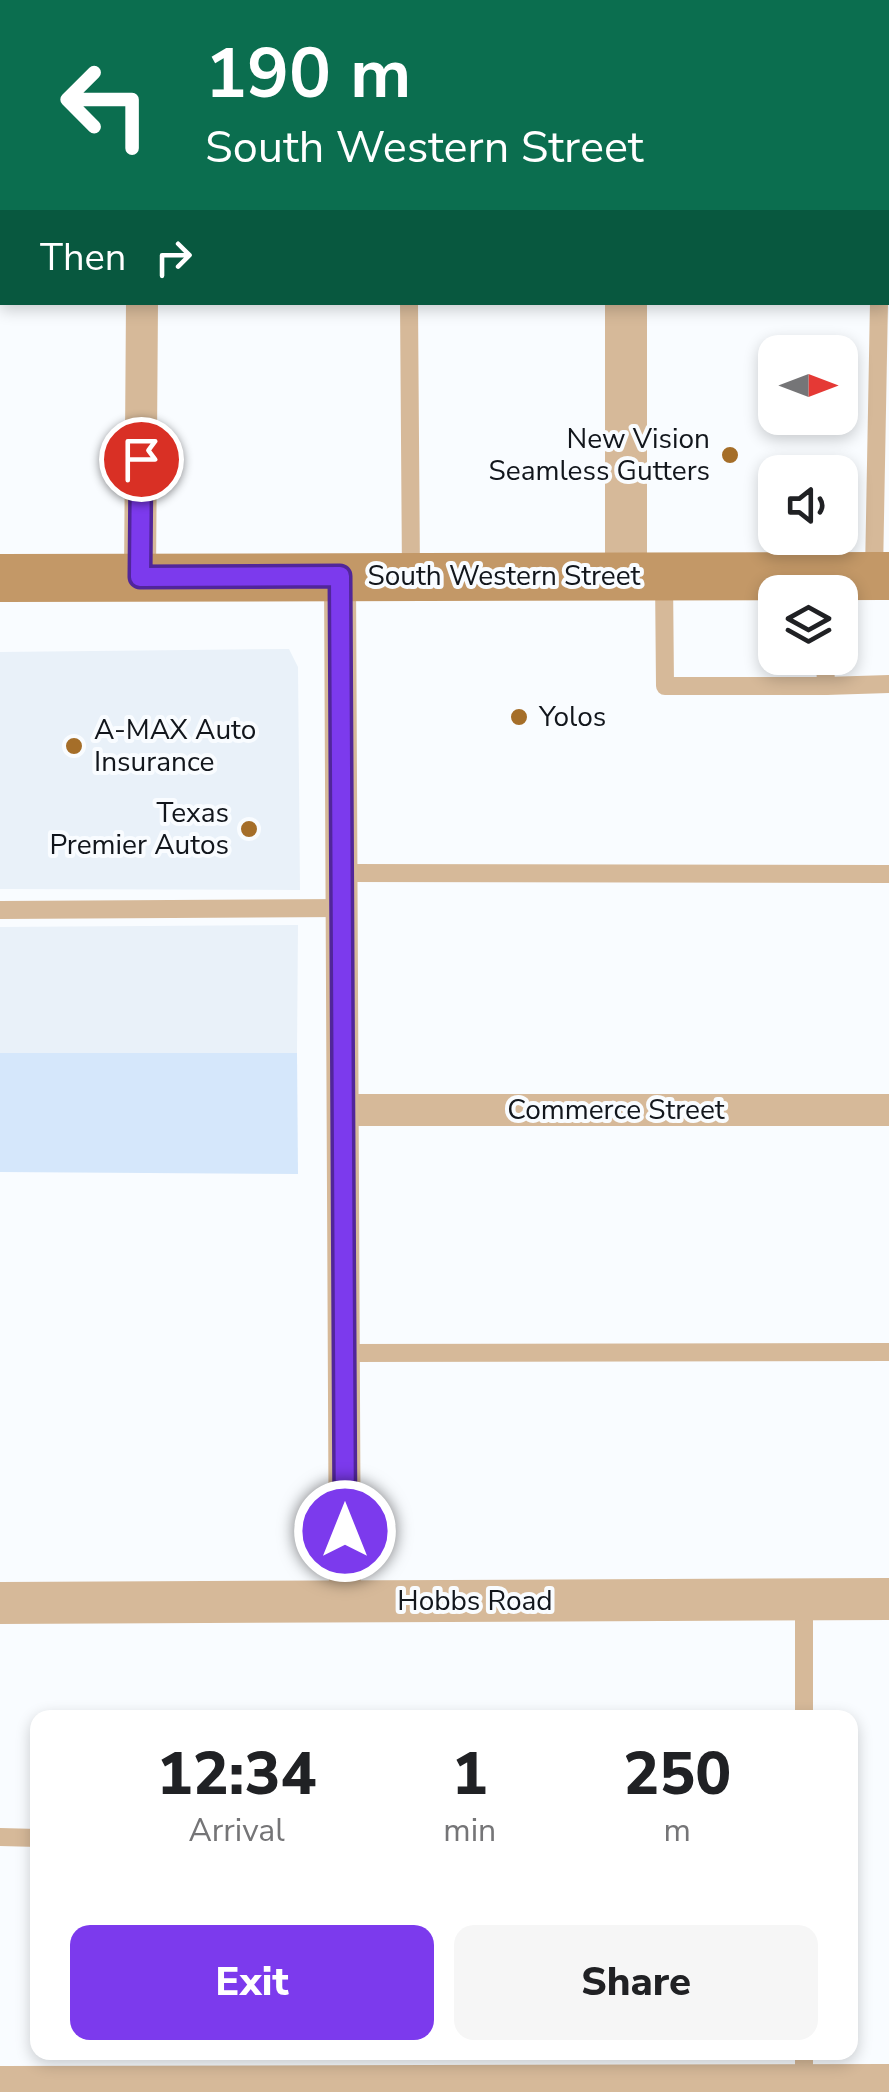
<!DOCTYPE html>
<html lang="en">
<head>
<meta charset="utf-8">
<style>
  :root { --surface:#fff; --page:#f6f6f6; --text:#202124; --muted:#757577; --accent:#7c3aed }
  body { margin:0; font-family:"Nunito Sans",sans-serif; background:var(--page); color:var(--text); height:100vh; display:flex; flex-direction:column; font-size:38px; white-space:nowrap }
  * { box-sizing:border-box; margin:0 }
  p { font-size:32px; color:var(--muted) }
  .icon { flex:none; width:55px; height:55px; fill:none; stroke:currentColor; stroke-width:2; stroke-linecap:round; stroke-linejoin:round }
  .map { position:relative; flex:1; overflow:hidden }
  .details { position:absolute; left:30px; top:1710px; width:828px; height:350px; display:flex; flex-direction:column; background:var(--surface); border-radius:20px; box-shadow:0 5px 15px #0003 }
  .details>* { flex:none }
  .guide { position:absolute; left:0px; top:0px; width:890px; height:305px; box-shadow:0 5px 15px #0003; background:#0b6e4f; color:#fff; overflow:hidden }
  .needle { width:65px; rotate:90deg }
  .fabs { position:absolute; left:758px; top:335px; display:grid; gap:20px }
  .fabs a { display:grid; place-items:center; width:100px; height:100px; border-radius:20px; background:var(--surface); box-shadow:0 5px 15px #0003; font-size:50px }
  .pin { position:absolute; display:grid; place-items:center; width:85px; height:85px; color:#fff; margin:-42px; border:5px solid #fff; border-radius:50%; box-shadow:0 2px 10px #0007 }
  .me { position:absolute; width:110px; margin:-55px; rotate:0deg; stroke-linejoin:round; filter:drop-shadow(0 0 8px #0008) }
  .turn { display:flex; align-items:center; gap:35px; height:210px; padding:0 40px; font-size:45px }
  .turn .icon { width:130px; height:130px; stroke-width:2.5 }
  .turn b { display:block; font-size:70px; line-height:85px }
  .then { display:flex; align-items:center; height:95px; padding:0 40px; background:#0003; gap:20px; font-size:38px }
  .eta { display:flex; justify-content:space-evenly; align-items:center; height:170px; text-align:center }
  .eta b { font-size:60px; font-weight:800; line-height:70px }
  .primary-button { display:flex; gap:20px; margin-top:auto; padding:20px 40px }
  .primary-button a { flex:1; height:115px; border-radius:20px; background:var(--accent); color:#fff; font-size:40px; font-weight:800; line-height:115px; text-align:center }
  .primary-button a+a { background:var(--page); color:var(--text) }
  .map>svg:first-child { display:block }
</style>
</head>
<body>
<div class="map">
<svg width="889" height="2092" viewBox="0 0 889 2092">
  <rect width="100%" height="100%" fill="#f9fcff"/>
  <g fill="#e9f1f9">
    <polygon points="289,649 298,667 300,890 0,889 0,652"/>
    <polygon points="298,925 297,1053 0,1053 0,927"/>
  </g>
  <polygon fill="#d5e7fb" points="0,1053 297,1053 298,1174 0,1172"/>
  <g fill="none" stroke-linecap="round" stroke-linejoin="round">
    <g stroke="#d6b999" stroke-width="18">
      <polyline points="406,0 406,2"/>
      <polyline points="878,2 878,0"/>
      <polyline points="888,290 889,290"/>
      <polyline points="409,302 411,576"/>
      <polyline points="874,572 879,302"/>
      <polyline points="664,577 665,686 826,686"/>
      <polyline points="825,658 826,686 889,684"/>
      <polyline points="343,873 889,874"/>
      <polyline points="0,910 343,908"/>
      <polyline points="344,1353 889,1352"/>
      <polyline points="804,1600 804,1718"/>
      <polyline points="0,1837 38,1838"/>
      <polyline points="804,2087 804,2052"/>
    </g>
    <g stroke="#d6b999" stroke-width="32">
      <polyline points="143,2 143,0"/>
      <polyline points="888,56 889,56"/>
      <polyline points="340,576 345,1602"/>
      <polyline points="140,577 142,302"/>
      <polyline points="343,1110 889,1110"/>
      <polyline points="0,2082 889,2080"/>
    </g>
    <g stroke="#d6b999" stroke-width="42">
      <polyline points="626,0 626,2"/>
      <polyline points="626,577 626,302"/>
      <polyline points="0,1603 889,1599"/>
    </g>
    <polyline stroke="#c39867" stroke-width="48" points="0,578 889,576"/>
  </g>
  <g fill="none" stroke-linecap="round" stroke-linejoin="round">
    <defs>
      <polyline id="route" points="141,459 140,577 340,576 345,1531"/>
    </defs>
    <use href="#route" stroke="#51269a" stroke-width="25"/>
    <use href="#route" stroke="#7c3aed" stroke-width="18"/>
  </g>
  <g fill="#a56e29" stroke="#f9fcff" stroke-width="4">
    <circle cx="730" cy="455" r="10"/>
    <circle cx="519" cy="717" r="10"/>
    <circle cx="74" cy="746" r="10"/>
    <circle cx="249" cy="829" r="10"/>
  </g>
  <g text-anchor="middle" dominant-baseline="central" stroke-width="8" stroke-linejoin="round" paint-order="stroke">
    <g font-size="28" fill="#12161c" stroke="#f9fcff" text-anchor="end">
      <text x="710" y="439">New Vision<tspan x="710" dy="32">Seamless Gutters</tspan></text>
      <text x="539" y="717" text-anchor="start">Yolos</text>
      <text x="94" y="730" text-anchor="start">A-MAX Auto<tspan x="94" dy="32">Insurance</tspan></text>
      <text x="229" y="813">Texas<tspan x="229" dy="32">Premier Autos</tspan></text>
    </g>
    <g font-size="28" fill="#12161c" stroke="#f9fcff">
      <text x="504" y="576">South Western Street</text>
      <text x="616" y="1110">Commerce Street</text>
      <text x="475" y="1601">Hobbs Road</text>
    </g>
  </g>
</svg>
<div class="fabs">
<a><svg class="needle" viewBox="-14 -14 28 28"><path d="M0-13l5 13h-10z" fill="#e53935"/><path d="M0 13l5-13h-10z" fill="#757577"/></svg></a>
<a><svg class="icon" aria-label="sound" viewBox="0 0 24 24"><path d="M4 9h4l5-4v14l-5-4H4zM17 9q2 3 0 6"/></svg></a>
<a><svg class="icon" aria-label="layers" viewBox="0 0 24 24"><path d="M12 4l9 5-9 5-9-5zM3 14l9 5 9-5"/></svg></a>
</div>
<div class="pin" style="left:141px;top:459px;background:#d93025"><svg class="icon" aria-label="arrive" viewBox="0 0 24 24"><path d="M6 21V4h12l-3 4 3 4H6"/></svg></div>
<svg class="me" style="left:345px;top:1531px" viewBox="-20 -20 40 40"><circle r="17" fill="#7c3aed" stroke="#fff" stroke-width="3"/><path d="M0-11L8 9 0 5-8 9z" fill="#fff"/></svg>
<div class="guide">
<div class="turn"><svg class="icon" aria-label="left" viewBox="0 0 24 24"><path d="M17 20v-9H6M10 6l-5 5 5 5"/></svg><div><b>190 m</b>South Western Street</div></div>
<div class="then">Then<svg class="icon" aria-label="right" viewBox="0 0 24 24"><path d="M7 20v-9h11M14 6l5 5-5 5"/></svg></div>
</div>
<section class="details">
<div class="eta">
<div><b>12:34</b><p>Arrival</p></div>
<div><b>1</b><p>min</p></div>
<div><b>250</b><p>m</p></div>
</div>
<div class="primary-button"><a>Exit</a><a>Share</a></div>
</section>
</div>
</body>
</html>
